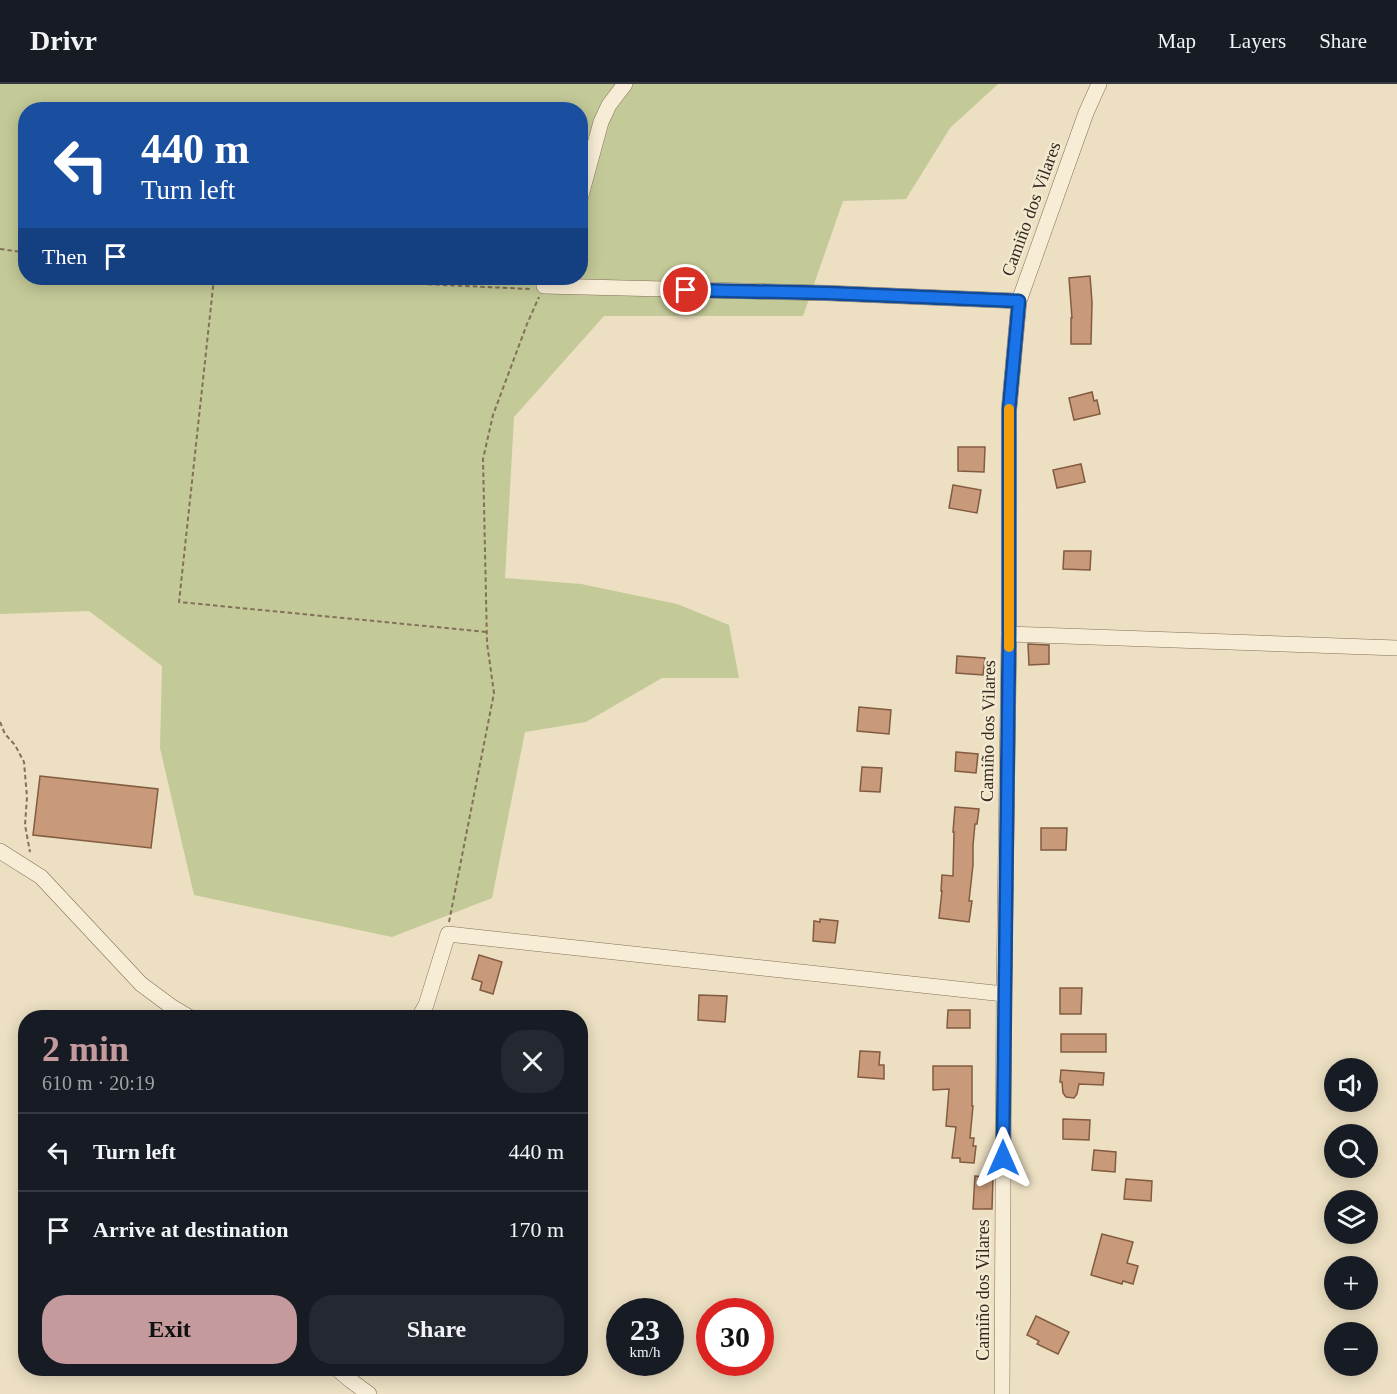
<!DOCTYPE html>
<html lang="en">
<head>
<meta charset="utf-8">
<style>
  :root { --surface:#171b24; --page:#242831; --text:#f1f3f6; --muted:#9ea1a6; --line:#363941; --accent:#c59a9c }
  body { margin:0; font-family:Georgia,serif; background:var(--page); color:var(--text); height:100vh; display:flex; flex-direction:column; font-size:22px; white-space:nowrap }
  * { box-sizing:border-box; margin:0 }
  p { font-size:20px; color:var(--muted) }
  .icon { flex:none; width:33px; height:33px; fill:none; stroke:currentColor; stroke-width:2; stroke-linecap:round; stroke-linejoin:round }
  .map { position:relative; flex:1; overflow:hidden }
  .drawer { position:absolute; left:18px; top:926px; width:570px; height:366px; display:flex; flex-direction:column; background:var(--surface); border-radius:24px; box-shadow:0 3px 15px #0003 }
  .drawer>* { flex:none }
  .hud { position:absolute; left:18px; top:18px; width:570px; height:183px; border-radius:24px; box-shadow:0 3px 15px #0003; background:#1a4fa0; color:#fff; overflow:hidden }
  .tools { position:absolute; left:1324px; top:974px; display:grid; gap:12px }
  .tools a { display:grid; place-items:center; width:54px; height:54px; border-radius:50%; background:var(--surface); box-shadow:0 3px 15px #0003; font-size:30px }
  .speed { position:absolute; left:606px; top:1214px; display:flex; gap:12px; font-size:30px; font-weight:700; text-align:center }
  .speed>* { display:grid; place-content:center; width:78px; height:78px; border-radius:50%; background:var(--surface); box-shadow:0 3px 15px #0003; line-height:1 }
  .speed small { font-size:15px; font-weight:400 }
  .speed .limit { border:9px solid #d22; background:#fff; color:#111 }
  .pin { position:absolute; display:grid; place-items:center; width:51px; height:51px; color:#fff; margin:-26px; border:3px solid #fff; border-radius:50%; box-shadow:0 2px 6px #0007 }
  .me { position:absolute; width:66px; margin:-33px; rotate:0deg; stroke-linejoin:round; filter:drop-shadow(0 0 4px #0008) }
  .turn { display:flex; align-items:center; gap:21px; height:126px; padding:0 24px; font-size:27px }
  .turn .icon { width:78px; height:78px; stroke-width:2.5 }
  .turn b { display:block; font-size:42px; line-height:51px }
  .then { display:flex; align-items:center; height:57px; padding:0 24px; background:#0003; gap:12px; font-size:22px }
  .round { display:grid; place-items:center; flex:none; width:63px; height:63px; border-radius:24px; background:var(--page) }
  .overview { display:flex; align-items:center; justify-content:space-between; height:102px; padding:0 24px }
  h1 { font-size:36px; font-weight:700; line-height:45px; color:var(--accent) }
  .action { display:flex; gap:12px; margin-top:auto; padding:12px 24px }
  .action a { flex:1; height:69px; border-radius:24px; background:var(--accent); color:#111; font-size:24px; font-weight:700; line-height:69px; text-align:center }
  .action a+a { background:var(--page); color:var(--text) }
  ul { padding:0; list-style:none }
  li { display:flex; align-items:center; gap:18px; height:78px; padding:0 24px; border-top:2px solid var(--line) }
  li div { flex:1 }
  li b { display:block; font-size:22px }
  li em { font-style:normal }
  header { display:flex; align-items:center; gap:36px; box-sizing:border-box; height:84px; padding:0 30px; background:var(--surface); border-bottom:2px solid var(--line) }
  header strong { font-size:28px }
  nav { display:flex; gap:33px; margin-inline-start:auto; font-size:21px }
  .map>svg:first-child { display:block }
</style>
</head>
<body>
<header>
<strong>Drivr</strong>
<nav><a>Map</a><a>Layers</a><a>Share</a></nav>
</header>
<div class="map">
<svg width="1397" height="1310" viewBox="0 0 1397 1310">
  <rect width="100%" height="100%" fill="#ecdfc2"/>
  <path fill="#c3c997" fill-rule="evenodd" d="M0 0H998L950 44 906 115 843 117 803 232H604L514 333 505 494 581 500 677 520 729 541 739 594H662L586 638 525 648 492 814 392 853 194 811 160 664 162 582 89 527 0 530ZM26 26H580V194H26Z"/>
  <g fill="#c89a79" stroke="#825b41" stroke-width="1.5">
    <polygon points="1090,192 1092,218 1091,260 1071,260 1071,234 1072,234 1069,194"/>
    <polygon points="1092,308 1094,317 1097,316 1100,330 1074,336 1069,314"/>
    <polygon points="958,363 985,363 984,388 958,387"/>
    <polygon points="1081,380 1085,398 1057,404 1053,386"/>
    <polygon points="953,401 981,406 977,429 949,424"/>
    <polygon points="1064,467 1091,467 1090,486 1063,485"/>
    <polygon points="1028,560 1049,561 1049,580 1029,581"/>
    <polygon points="957,572 985,574 983,591 956,589"/>
    <polygon points="859,623 891,626 889,650 857,647"/>
    <polygon points="956,668 978,670 976,689 955,687"/>
    <polygon points="862,683 882,684 880,708 860,707"/>
    <polygon points="40,692 158,705 151,764 33,751"/>
    <polygon points="955,723 979,725 977,740 975,740 973,761 973,781 969,817 972,817 969,838 939,834 942,807 941,807 942,791 953,792 954,748 953,748"/>
    <polygon points="1041,744 1067,744 1066,766 1041,766"/>
    <polygon points="820,835 838,837 835,859 813,857 814,837 820,838"/>
    <polygon points="479,871 502,878 493,910 480,906 482,898 472,895"/>
    <polygon points="1060,904 1082,904 1081,930 1060,930"/>
    <polygon points="699,911 727,912 725,938 698,936"/>
    <polygon points="948,926 970,926 970,944 947,944"/>
    <rect x="1061" y="950" width="45" height="18"/>
    <polygon points="860,967 880,968 879,981 884,981 884,995 858,993"/>
    <polygon points="933,982 972,982 972,1022 973,1022 970,1054 974,1054 973,1062 976,1062 974,1079 960,1078 960,1074 952,1074 956,1043 946,1042 949,1005 933,1006"/>
    <polygon points="1061,986 1104,989 1103,1001 1079,1000 1077,1010 1074,1014 1066,1013 1063,1009 1062,998 1060,998"/>
    <polygon points="1063,1035 1090,1036 1089,1056 1063,1055"/>
    <polygon points="1094,1066 1116,1068 1115,1088 1092,1086"/>
    <polygon points="975,1092 993,1094 992,1125 973,1125"/>
    <polygon points="1126,1095 1152,1097 1151,1117 1124,1115"/>
    <polygon points="1102,1150 1133,1158 1127,1179 1138,1182 1133,1200 1123,1197 1122,1200 1091,1191"/>
    <polygon points="1036,1232 1069,1248 1058,1270 1037,1260 1039,1257 1027,1251"/>
  </g>
  <g fill="none" stroke-linecap="round" stroke-linejoin="round">
    <defs>
      <g id="minor">
        <polyline points="580,115 601,38 609,21 625,0"/>
        <polyline points="548,194 544,202 827,209 1019,217"/>
        <polyline points="1009,550 1397,564"/>
        <polyline points="0,767 41,793 141,900 172,923 189,933"/>
        <polyline points="419,933 426,921 448,850 1004,910"/>
        <polyline points="336,1284 350,1296 369,1310"/>
        <polyline points="1002,1310 1004,910 1009,550 1009,326 1019,217 1086,29 1099,0"/>
      </g>
    </defs>
    <use href="#minor" stroke="#84705a" stroke-width="16"/>
    <g stroke="#84705a" stroke-width="2" stroke-dasharray="4.5 3" stroke-linecap="butt">
      <polyline points="0,165 22,168 26,170"/>
      <polyline points="214,194 179,518 487,548"/>
      <polyline points="323,194 358,197 530,205"/>
      <polyline points="0,638 5,650 15,661 24,678 27,713 25,741 30,768"/>
      <polyline points="449,838 494,609 487,559 483,375 493,331 527,240 539,213"/>
    </g>
    <use href="#minor" stroke="#f7ecd5" stroke-width="15"/>
  </g>
  <g fill="none" stroke-linecap="round" stroke-linejoin="round">
    <defs>
      <polyline id="route" points="686,206 827,209 1019,217 1009,326 1009,550 1003,1074"/>
    </defs>
    <use href="#route" stroke="#114b97" stroke-width="15"/>
    <use href="#route" stroke="#1a73e8" stroke-width="10"/>
    <polyline stroke="#f59e0b" stroke-width="10" points="1009,563 1009,325"/>
  </g>
  <g text-anchor="middle" dominant-baseline="central" stroke-width="5" stroke-linejoin="round" paint-order="stroke">
    <g font-size="18" fill="#35291e" stroke="#f3e9d1">
      <text transform="translate(1031 125) rotate(-70)">Camiño dos Vilares</text>
      <text transform="translate(988 647) rotate(-89)">Camiño dos Vilares</text>
      <text transform="translate(983 1206) rotate(-90)">Camiño dos Vilares</text>
    </g>
  </g>
</svg>
<div class="tools">
<a><svg class="icon" aria-label="sound" viewBox="0 0 24 24"><path d="M4 9h4l5-4v14l-5-4H4zM17 9q2 3 0 6"/></svg></a>
<a><svg class="icon" aria-label="search" viewBox="0 0 24 24"><circle cx="10" cy="10" r="6"/><path d="M15 15l6 6"/></svg></a>
<a><svg class="icon" aria-label="layers" viewBox="0 0 24 24"><path d="M12 4l9 5-9 5-9-5zM3 14l9 5 9-5"/></svg></a>
<a>+</a>
<a>−</a>
</div>
<div class="speed"><div>23<small>km/h</small></div><div class="limit">30</div></div>
<div class="pin" style="left:686px;top:206px;background:#d93025"><svg class="icon" aria-label="arrive" viewBox="0 0 24 24"><path d="M6 21V4h12l-3 4 3 4H6"/></svg></div>
<svg class="me" style="left:1003px;top:1074px" viewBox="-20 -20 40 40"><path d="M0-17L14 15 0 8-14 15z" fill="#1a73e8" stroke="#fff" stroke-width="4"/></svg>
<div class="hud">
<div class="turn"><svg class="icon" aria-label="left" viewBox="0 0 24 24"><path d="M17 20v-9H6M10 6l-5 5 5 5"/></svg><div><b>440 m</b>Turn left</div></div>
<div class="then">Then<svg class="icon" aria-label="arrive" viewBox="0 0 24 24"><path d="M6 21V4h12l-3 4 3 4H6"/></svg></div>
</div>
<section class="drawer">
<div class="overview"><div><h1>2 min</h1><p>610 m · 20:19</p></div><a class="round"><svg class="icon" aria-label="close" viewBox="0 0 24 24"><path d="M6 6l12 12M18 6L6 18"/></svg></a></div>
<ul>
<li><svg class="icon" aria-label="left" viewBox="0 0 24 24"><path d="M17 20v-9H6M10 6l-5 5 5 5"/></svg><div><b>Turn left</b></div><em>440 m</em></li>
<li><svg class="icon" aria-label="arrive" viewBox="0 0 24 24"><path d="M6 21V4h12l-3 4 3 4H6"/></svg><div><b>Arrive at destination</b></div><em>170 m</em></li>
</ul>
<div class="action"><a>Exit</a><a>Share</a></div>
</section>
</div>
</body>
</html>
